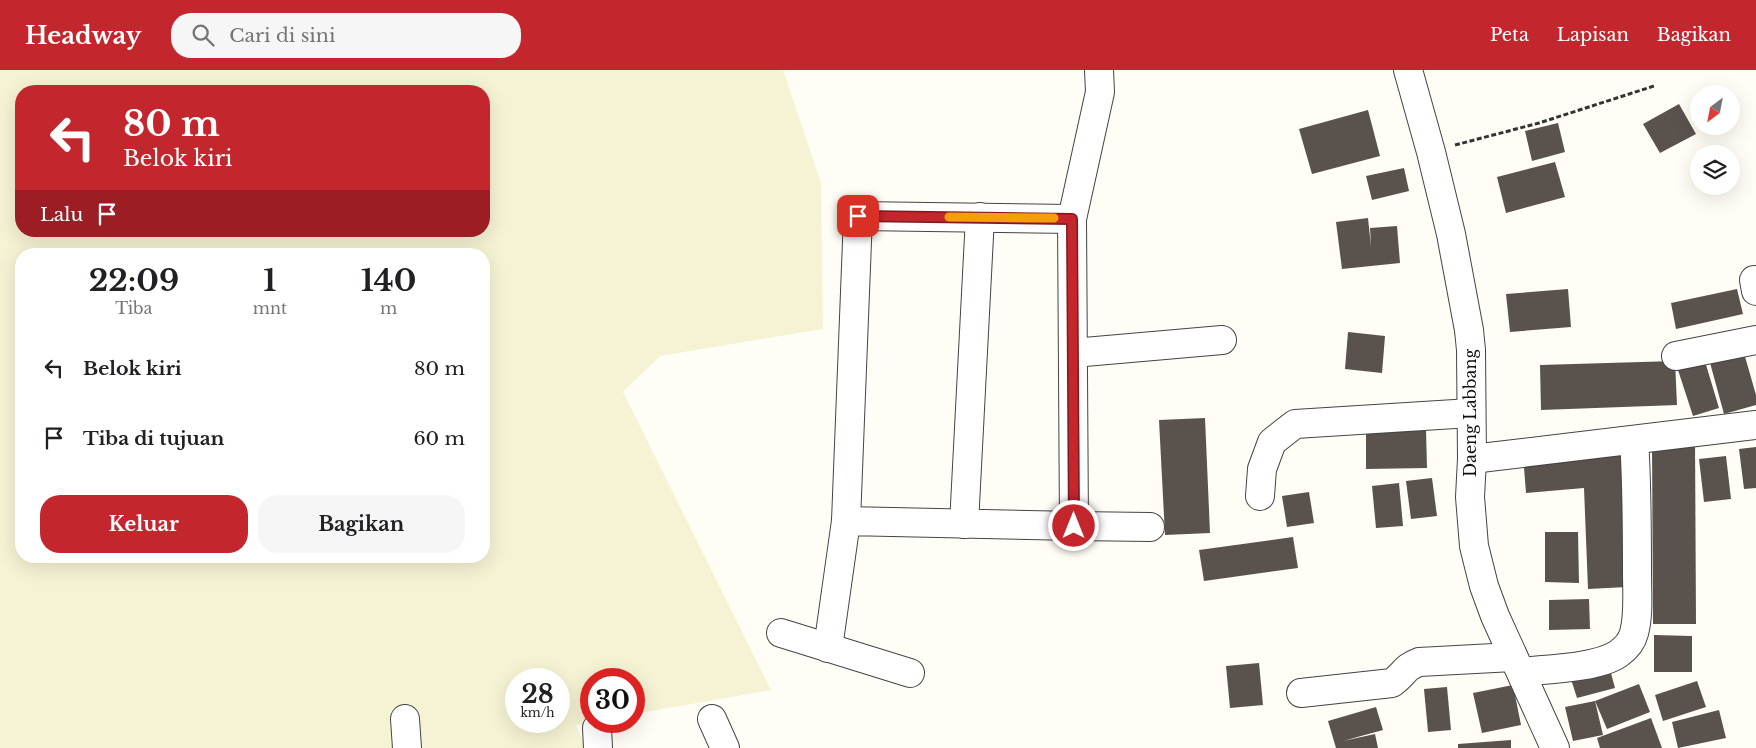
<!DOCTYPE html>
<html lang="id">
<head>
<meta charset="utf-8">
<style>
  :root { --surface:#fff; --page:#f6f6f6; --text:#202124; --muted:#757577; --accent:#c4262e }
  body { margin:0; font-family:"Libre Baskerville",serif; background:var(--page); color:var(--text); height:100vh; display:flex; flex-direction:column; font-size:19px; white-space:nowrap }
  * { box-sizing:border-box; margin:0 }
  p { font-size:16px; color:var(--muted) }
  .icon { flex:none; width:28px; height:28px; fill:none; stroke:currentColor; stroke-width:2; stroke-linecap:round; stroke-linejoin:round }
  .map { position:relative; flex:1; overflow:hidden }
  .panel { position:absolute; left:15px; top:178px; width:475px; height:315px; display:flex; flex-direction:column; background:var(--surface); border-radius:20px; box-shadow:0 5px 20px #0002 }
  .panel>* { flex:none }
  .banner { position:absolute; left:15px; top:15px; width:475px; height:152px; border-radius:20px; box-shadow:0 5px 20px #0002; background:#c4262e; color:#fff; overflow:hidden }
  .needle { width:32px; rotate:212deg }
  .buttons { position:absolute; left:1690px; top:15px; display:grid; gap:10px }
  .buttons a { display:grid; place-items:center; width:50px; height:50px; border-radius:50%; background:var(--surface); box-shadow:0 5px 20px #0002; font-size:25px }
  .speed { position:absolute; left:505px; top:598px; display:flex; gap:10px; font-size:25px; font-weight:700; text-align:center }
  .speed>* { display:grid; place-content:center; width:65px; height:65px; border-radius:50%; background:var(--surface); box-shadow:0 5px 20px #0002; line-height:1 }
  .speed small { font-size:12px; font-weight:400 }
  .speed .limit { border:8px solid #d22; background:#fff; color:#111 }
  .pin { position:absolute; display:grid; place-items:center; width:42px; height:42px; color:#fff; margin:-21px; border-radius:10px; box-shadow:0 2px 8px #0006 }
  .me { position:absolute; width:55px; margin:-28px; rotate:0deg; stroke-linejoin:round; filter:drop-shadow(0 0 4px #0008) }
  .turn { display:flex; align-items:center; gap:18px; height:105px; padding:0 25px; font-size:22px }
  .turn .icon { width:65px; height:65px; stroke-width:2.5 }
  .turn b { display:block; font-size:35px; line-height:42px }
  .then { display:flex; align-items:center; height:48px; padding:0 25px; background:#0003; gap:10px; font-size:19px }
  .eta { display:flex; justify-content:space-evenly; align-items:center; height:85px; text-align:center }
  .eta b { font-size:30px; font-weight:800; line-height:35px }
  .cta { display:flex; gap:10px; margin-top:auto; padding:10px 25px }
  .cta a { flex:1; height:58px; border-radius:20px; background:var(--accent); color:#fff; font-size:20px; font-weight:800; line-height:58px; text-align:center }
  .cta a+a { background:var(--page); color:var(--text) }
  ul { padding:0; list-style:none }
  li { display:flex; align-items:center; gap:15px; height:70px; padding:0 25px }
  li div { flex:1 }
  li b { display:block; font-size:19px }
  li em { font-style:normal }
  header { display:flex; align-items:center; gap:30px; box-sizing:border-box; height:70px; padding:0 25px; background:var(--accent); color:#fff }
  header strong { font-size:24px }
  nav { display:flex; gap:28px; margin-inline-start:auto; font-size:18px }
  .search { width:350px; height:45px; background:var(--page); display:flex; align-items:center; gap:12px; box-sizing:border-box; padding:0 18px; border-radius:20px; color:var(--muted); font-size:19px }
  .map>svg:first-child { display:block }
</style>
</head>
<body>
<header>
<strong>Headway</strong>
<div class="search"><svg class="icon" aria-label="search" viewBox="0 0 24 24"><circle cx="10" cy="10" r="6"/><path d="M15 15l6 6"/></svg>Cari di sini</div>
<nav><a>Peta</a><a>Lapisan</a><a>Bagikan</a></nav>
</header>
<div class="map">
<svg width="1756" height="678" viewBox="0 0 1756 678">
  <rect width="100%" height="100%" fill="#fffdf5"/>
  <path fill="#f6f3d4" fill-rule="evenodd" d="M0 0H783L821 113 823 259 660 286 623 322 771 620 634 644V609H591V651H594L576 655 586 678H0ZM21 21H484V161H21ZM21 184H484V486H21ZM516 609H559V651H516Z"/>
  <g fill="#5a524d">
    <polygon points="1679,34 1696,64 1660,83 1643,54"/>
    <polygon points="1368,40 1380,86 1312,104 1299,59"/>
    <polygon points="1558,53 1565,82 1532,91 1525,61"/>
    <polygon points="1555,92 1565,127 1506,143 1497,107"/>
    <polygon points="1404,98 1409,121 1372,130 1366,106"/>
    <polygon points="1368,148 1371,177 1370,158 1397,156 1400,193 1342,199 1336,152"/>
    <polygon points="1568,219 1571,257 1510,262 1506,224"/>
    <polygon points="1737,219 1743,244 1676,259 1671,233"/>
    <polygon points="1348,262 1385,266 1382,303 1345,299"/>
    <polygon points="1740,269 1756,325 1756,335 1724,344 1706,278"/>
    <polygon points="1704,288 1719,338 1693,346 1677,297"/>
    <polygon points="1675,291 1677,335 1541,340 1540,295"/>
    <polygon points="1205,348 1210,463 1165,465 1159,350"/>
    <polygon points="1366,360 1426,360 1427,398 1366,399"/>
    <polygon points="1652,371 1695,371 1696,554 1653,554"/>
    <polygon points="1630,375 1627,517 1588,519 1584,418 1526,423 1523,385"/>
    <polygon points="1756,377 1756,418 1744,419 1739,379"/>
    <polygon points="1726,386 1731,429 1704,432 1699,389"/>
    <polygon points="1432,408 1437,446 1411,449 1406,411"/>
    <polygon points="1399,413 1403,456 1376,458 1372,416"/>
    <polygon points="1309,422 1314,453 1287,457 1282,426"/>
    <polygon points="1545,462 1578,462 1579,513 1545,512"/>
    <polygon points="1293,467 1298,498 1204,511 1199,480"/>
    <polygon points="1589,529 1590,559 1549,560 1549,530"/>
    <polygon points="1654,565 1692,566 1692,602 1654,602"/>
    <polygon points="1259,593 1263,635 1230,638 1226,596"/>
    <polygon points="1609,596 1615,618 1577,628 1570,606"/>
    <polygon points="1697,611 1706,637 1663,651 1655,625"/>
    <polygon points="1639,614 1650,642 1607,659 1595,631 1603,665 1573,671 1565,637 1595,631"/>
    <polygon points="1513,615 1521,655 1482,663 1473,623"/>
    <polygon points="1447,617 1451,660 1428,662 1424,619"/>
    <polygon points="1376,637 1383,660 1343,671 1375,664 1378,678 1336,678 1328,651"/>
    <polygon points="1719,640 1726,668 1678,678 1672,652"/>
    <polygon points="1651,648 1662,678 1600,678 1597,668"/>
    <polygon points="1511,670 1511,678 1458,678 1458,674"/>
  </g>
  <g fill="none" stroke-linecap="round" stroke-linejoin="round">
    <defs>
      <g id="minor">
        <polyline points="1408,0 1431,82 1451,164 1469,260 1471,280 1472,389 1470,427 1474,476 1484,516 1495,546 1555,678"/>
        <polyline points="1754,210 1756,221"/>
        <polyline points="1073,283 1222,270"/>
        <polyline points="1676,286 1756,270"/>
        <polyline points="1472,389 1756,355"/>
        <polyline points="1260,426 1262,399 1272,372 1295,354 1471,343"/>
        <polyline points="846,451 858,146 1072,149"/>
        <polyline points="964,454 980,147"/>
        <polyline points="1074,456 1150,457"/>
        <polyline points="781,563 910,603"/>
        <polyline points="828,578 846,451 1074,456 1072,149 1100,22 1099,0"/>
        <path d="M1521 602C1547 599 1597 598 1618 584 1625 579 1632 571 1634 563 1639 545 1637 522 1637 503 1637 458 1637 414 1634 370"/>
        <path d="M1301 623 1392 613C1405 604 1403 598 1419 592L1513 587"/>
        <polyline points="405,649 407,678"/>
        <polyline points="712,649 725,678"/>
        <polyline points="597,658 598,678"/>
      </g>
    </defs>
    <use href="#minor" stroke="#444" stroke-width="30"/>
    <polyline stroke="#333" stroke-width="3" stroke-dasharray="5 2.5" stroke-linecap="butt" points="1455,75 1539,53 1654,16"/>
    <use href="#minor" stroke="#fff" stroke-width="28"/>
  </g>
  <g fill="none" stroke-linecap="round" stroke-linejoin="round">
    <defs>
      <polyline id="route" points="858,146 1072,149 1074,456"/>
    </defs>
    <use href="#route" stroke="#7f191e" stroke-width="12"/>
    <use href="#route" stroke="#c4262e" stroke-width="9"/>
    <polyline stroke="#f59e0b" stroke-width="9" points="949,147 1054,148"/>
  </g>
  <g text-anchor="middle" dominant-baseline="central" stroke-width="5" stroke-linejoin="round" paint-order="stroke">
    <g font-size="16" fill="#111" stroke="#fff">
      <text transform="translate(1470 343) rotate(-90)">Daeng Labbang</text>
    </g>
  </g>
</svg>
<div class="buttons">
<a><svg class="needle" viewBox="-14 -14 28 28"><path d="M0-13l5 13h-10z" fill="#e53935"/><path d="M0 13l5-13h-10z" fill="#757577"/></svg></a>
<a><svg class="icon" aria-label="layers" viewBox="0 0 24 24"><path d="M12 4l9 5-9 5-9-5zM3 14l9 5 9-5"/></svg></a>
</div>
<div class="speed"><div>28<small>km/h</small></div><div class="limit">30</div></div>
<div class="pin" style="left:858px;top:146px;background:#d93025"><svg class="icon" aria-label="arrive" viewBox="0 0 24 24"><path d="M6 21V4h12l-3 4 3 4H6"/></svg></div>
<svg class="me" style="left:1074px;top:456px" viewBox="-20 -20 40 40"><circle r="17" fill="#c4262e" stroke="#fff" stroke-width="3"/><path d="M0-11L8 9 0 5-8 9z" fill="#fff"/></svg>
<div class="banner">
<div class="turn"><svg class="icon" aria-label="left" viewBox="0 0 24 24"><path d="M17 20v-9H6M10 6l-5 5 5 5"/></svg><div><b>80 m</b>Belok kiri</div></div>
<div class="then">Lalu<svg class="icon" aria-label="arrive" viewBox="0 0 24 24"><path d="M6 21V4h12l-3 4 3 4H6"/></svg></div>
</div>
<section class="panel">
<div class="eta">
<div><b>22:09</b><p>Tiba</p></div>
<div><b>1</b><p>mnt</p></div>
<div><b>140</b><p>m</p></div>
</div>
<ul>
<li><svg class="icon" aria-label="left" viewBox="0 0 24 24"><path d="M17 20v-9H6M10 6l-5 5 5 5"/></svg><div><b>Belok kiri</b></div><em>80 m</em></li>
<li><svg class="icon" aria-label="arrive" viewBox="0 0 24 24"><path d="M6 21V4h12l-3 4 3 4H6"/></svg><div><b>Tiba di tujuan</b></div><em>60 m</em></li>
</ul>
<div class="cta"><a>Keluar</a><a>Bagikan</a></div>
</section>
</div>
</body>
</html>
